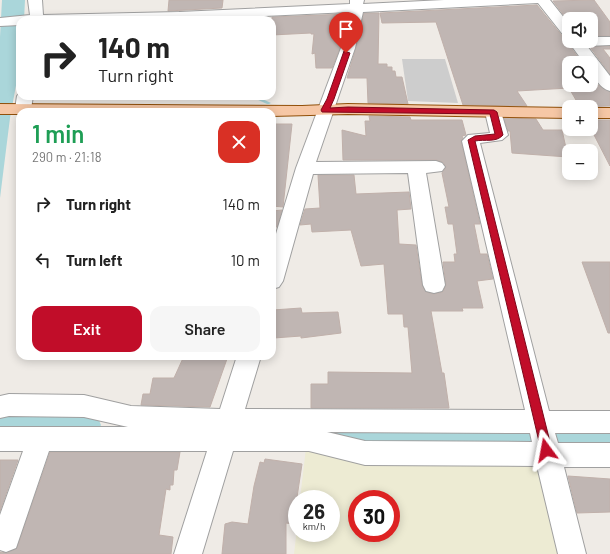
<!DOCTYPE html>
<html lang="en">
<head>
<meta charset="utf-8">
<style>
  :root { --surface:#fff; --page:#f6f6f6; --text:#222; --muted:#767676; --accent:#c10d29 }
  body { margin:0; font-family:Barlow,sans-serif; background:var(--page); color:var(--text); height:100vh; display:flex; flex-direction:column; font-size:15px; white-space:nowrap }
  * { box-sizing:border-box; margin:0 }
  p { font-size:13px; color:var(--muted) }
  .icon { flex:none; width:22px; height:22px; fill:none; stroke:currentColor; stroke-width:2; stroke-linecap:round; stroke-linejoin:round }
  .map { position:relative; flex:1; overflow:hidden }
  .details { position:absolute; left:16px; top:108px; width:260px; height:252px; display:flex; flex-direction:column; background:var(--surface); border-radius:12px; box-shadow:0 2px 10px #0003 }
  .details>* { flex:none }
  .banner { position:absolute; left:16px; top:16px; width:260px; height:84px; border-radius:12px; box-shadow:0 2px 10px #0003; background:#fff; color:var(--text); overflow:hidden }
  .controls { position:absolute; left:562px; top:12px; display:grid; gap:8px }
  .controls a { display:grid; place-items:center; width:36px; height:36px; border-radius:8px; background:var(--surface); box-shadow:0 2px 10px #0003; font-size:20px }
  .speed { position:absolute; left:288px; top:490px; display:flex; gap:8px; font-size:20px; font-weight:700; text-align:center }
  .speed>* { display:grid; place-content:center; width:52px; height:52px; border-radius:50%; background:var(--surface); box-shadow:0 2px 10px #0003; line-height:1 }
  .speed small { font-size:10px; font-weight:400 }
  .speed .limit { border:6px solid #d22; background:#fff; color:#111 }
  .pin { position:absolute; display:grid; place-items:center; width:34px; height:34px; color:#fff; margin:-41px -17px; border-radius:50% 50% 50% 0; rotate:-45deg; box-shadow:0 0 4px #0007 }
  .pin .icon { rotate:45deg }
  .me { position:absolute; width:44px; margin:-22px; rotate:347deg; stroke-linejoin:round; filter:drop-shadow(0 0 3px #0008) }
  .turn { display:flex; align-items:center; gap:14px; height:84px; padding:0 16px; font-size:18px }
  .turn .icon { width:52px; height:52px; stroke-width:2.5 }
  .turn b { display:block; font-size:28px; line-height:34px }
  .round { display:grid; place-items:center; flex:none; width:42px; height:42px; border-radius:12px; background:var(--page) }
  .overview { display:flex; align-items:center; justify-content:space-between; height:68px; padding:0 16px }
  h1 { font-size:24px; font-weight:600; line-height:30px; color:#1e9e55 }
  .cta { display:flex; gap:8px; margin-top:auto; padding:8px 16px }
  .cta a { flex:1; height:46px; border-radius:12px; background:var(--accent); color:#fff; font-size:16px; font-weight:600; line-height:46px; text-align:center }
  .cta a+a { background:var(--page); color:var(--text) }
  ul { padding:0; list-style:none }
  li { display:flex; align-items:center; gap:12px; height:56px; padding:0 16px }
  li div { flex:1 }
  li b { display:block; font-size:15px }
  li em { font-style:normal }
  .map>svg:first-child { display:block }
</style>
</head>
<body>
<div class="map">
<svg width="610" height="554" viewBox="0 0 610 554">
  <rect width="100%" height="100%" fill="#efebe6"/>
  <polygon fill="#cdcdcd" points="402,59 445,59 458,103 408,101"/>
  <path fill="#edebd3" fill-rule="evenodd" d="M306 448 539 464 560 554H294L297 528V533H331V499H300ZM357 499H391V533H357Z"/>
  <g fill="#aad6da">
    <polygon points="2,0 25,0 24,20 20,20 20,57 17,80 10,118 0,198 0,37"/>
    <polygon points="339,426 610,432 610,448 425,446 335,439"/>
  </g>
  <g fill="none" stroke-linecap="round" stroke-linejoin="round">
    <polygon fill="#aad6da" fill-rule="evenodd" points="250,96 256,96 271,103 269,104 267,104"/>
    <polygon fill="#aad6da" fill-rule="evenodd" points="80,406 95,411 101,425 95,439 80,444 0,445 0,407"/>
  </g>
  <g fill="#c0b6b3" stroke="#c0b0aa">
    <polygon points="169,0 223,0 222,8 168,11"/>
    <polygon points="594,0 610,22 610,36 591,36 591,19 569,19 569,22 553,1"/>
    <polygon points="537,5 563,37 568,38 567,42 582,63 569,63 569,85 591,85 591,72 598,85 610,92 610,106 580,107 569,88 517,91 527,106 463,105 436,22 382,23 380,13"/>
    <polygon points="364,13 379,13 378,64 387,64 387,67 392,67 392,71 395,71 396,77 402,77 408,104 368,103 367,78 347,78 356,48"/>
    <polygon points="347,14 340,48 332,68 316,68 315,53 312,54 314,34 311,34 311,33 272,35 272,17"/>
    <polygon points="610,46 610,49 603,49 610,58 610,74 590,47"/>
    <polygon points="369,116 410,117 411,120 462,120 466,135 462,136 463,138 461,141 480,224 474,224 480,254 487,254 493,279 477,281 483,308 462,308 463,311 431,311 442,373 444,373 449,408 311,408 311,384 328,384 328,372 412,373 408,327 404,327 403,314 388,314 384,264 361,266 351,230 312,232 311,224 300,225 305,209 320,208 318,175 354,175 356,194 409,192 411,209 397,210 399,244 416,245 422,285 426,292 434,294 443,292 446,285 443,262 455,262 454,254 457,254 453,224 448,224 445,207 449,207 442,173 446,167 443,162 436,160 343,160 342,130 366,136 365,121 370,121"/>
    <polygon points="504,118 536,119 543,130 562,130 568,157 512,153 510,131 508,131"/>
    <polygon points="591,120 610,120 610,166 591,129"/>
    <polygon points="272,124 292,124 283,207 272,206"/>
    <polygon points="282,210 277,227 272,227 272,211"/>
    <polygon points="582,262 610,262 610,333 608,333"/>
    <polygon points="301,308 302,313 338,312 341,333 301,338 301,336 274,338 273,310"/>
    <polygon points="184,356 228,356 210,407 141,405 143,394 150,394 153,378 174,378"/>
    <polygon points="50,452 180,452 177,470 174,470 173,485 170,485 170,490 166,489 159,535 173,537 171,554 0,554 0,552 7,553 17,548"/>
    <polygon points="265,459 302,464 293,524 286,523 286,554 222,554 225,524 232,522 248,524 254,486 260,462 264,463"/>
    <polygon points="0,460 18,460 0,511"/>
    <polygon points="568,476 610,479 610,512 577,513"/>
  </g>
  <g fill="none" stroke-linecap="round" stroke-linejoin="round">
    <defs>
      <g id="minor">
        <polygon points="28,0 42,0 43,15 179,12 350,4 350,0 364,0 363,4 444,0 550,0 569,24 569,37 564,36 538,3 363,12 355,48 316,162 436,161 442,163 445,167 442,171 426,173 445,285 442,291 434,293 426,291 423,285 408,173 313,174 283,281 279,287 272,289 272,247 296,168 341,48 349,12 183,20 20,20 20,25 0,26 0,18 30,15"/>
        <path d="M591 37H610V45L587 46 610 76V91C599 88 591 74 591 63H584L568 41 569 39V41H591Z"/>
        <polygon points="20,92 20,96 33,96 31,109 29,112 17,112 15,109 17,96"/>
        <path d="M493 107 499 108 501 112 508 135 502 140 480 143 549 411H610V433H555L558 443H610V467H564L586 554H558L537 466 365 465 309 451H233L202 554H174L207 451H49L16 548 6 552 0 550V515L23 451H0V427H128L84 417 9 416 0 418V396L9 394 84 395 131 406 220 409 237 356H261L245 409 525 410 462 141 468 135 490 133 485 112 487 108ZM327 432 530 433 532 442 365 441Z"/>
      </g>
      <g id="major">
        <polygon points="0,104 302,106 348,104 569,108 569,118 348,114 272,116 272,112 20,112 20,114 0,114"/>
        <rect x="591" y="108" width="19" height="10"/>
      </g>
    </defs>
    <use href="#minor" stroke="#a0a0a0" stroke-width="2"/>
    <use href="#major" stroke="#91500a" stroke-width="2"/>
    <use href="#minor" fill="#fff" fill-rule="evenodd"/>
    <use href="#major" fill="#f6c7a5" fill-rule="evenodd"/>
  </g>
  <path fill="#c10d29" stroke="#7d081b" d="M344 51 350 53 334 99 330 108 348 107 494 110 497 112 503 135C496 143 485 139 475 141L552 450 550 454 546 455 542 454 541 450 468 140 475 136 495 134 490 114 322 112 321 110 327 99Z"/>
</svg>
<div class="controls">
<a><svg class="icon" aria-label="sound" viewBox="0 0 24 24"><path d="M4 9h4l5-4v14l-5-4H4zM17 9q2 3 0 6"/></svg></a>
<a><svg class="icon" aria-label="search" viewBox="0 0 24 24"><circle cx="10" cy="10" r="6"/><path d="M15 15l6 6"/></svg></a>
<a>+</a>
<a>−</a>
</div>
<div class="speed"><div>26<small>km/h</small></div><div class="limit">30</div></div>
<div class="pin" style="left:346px;top:53px;background:#d93025"><svg class="icon" aria-label="arrive" viewBox="0 0 24 24"><path d="M6 21V4h12l-3 4 3 4H6"/></svg></div>
<svg class="me" style="left:546px;top:450px" viewBox="-20 -20 40 40"><path d="M0-17L14 15 0 8-14 15z" fill="#c10d29" stroke="#fff" stroke-width="4"/></svg>
<div class="banner">
<div class="turn"><svg class="icon" aria-label="right" viewBox="0 0 24 24"><path d="M7 20v-9h11M14 6l5 5-5 5"/></svg><div><b>140 m</b>Turn right</div></div>
</div>
<section class="details">
<div class="overview"><div><h1>1 min</h1><p>290 m · 21:18</p></div><a class="round" style="background:#d93025;color:#fff"><svg class="icon" aria-label="close" viewBox="0 0 24 24"><path d="M6 6l12 12M18 6L6 18"/></svg></a></div>
<ul>
<li><svg class="icon" aria-label="right" viewBox="0 0 24 24"><path d="M7 20v-9h11M14 6l5 5-5 5"/></svg><div><b>Turn right</b></div><em>140 m</em></li>
<li><svg class="icon" aria-label="left" viewBox="0 0 24 24"><path d="M17 20v-9H6M10 6l-5 5 5 5"/></svg><div><b>Turn left</b></div><em>10 m</em></li>
</ul>
<div class="cta"><a>Exit</a><a>Share</a></div>
</section>
</div>
</body>
</html>
